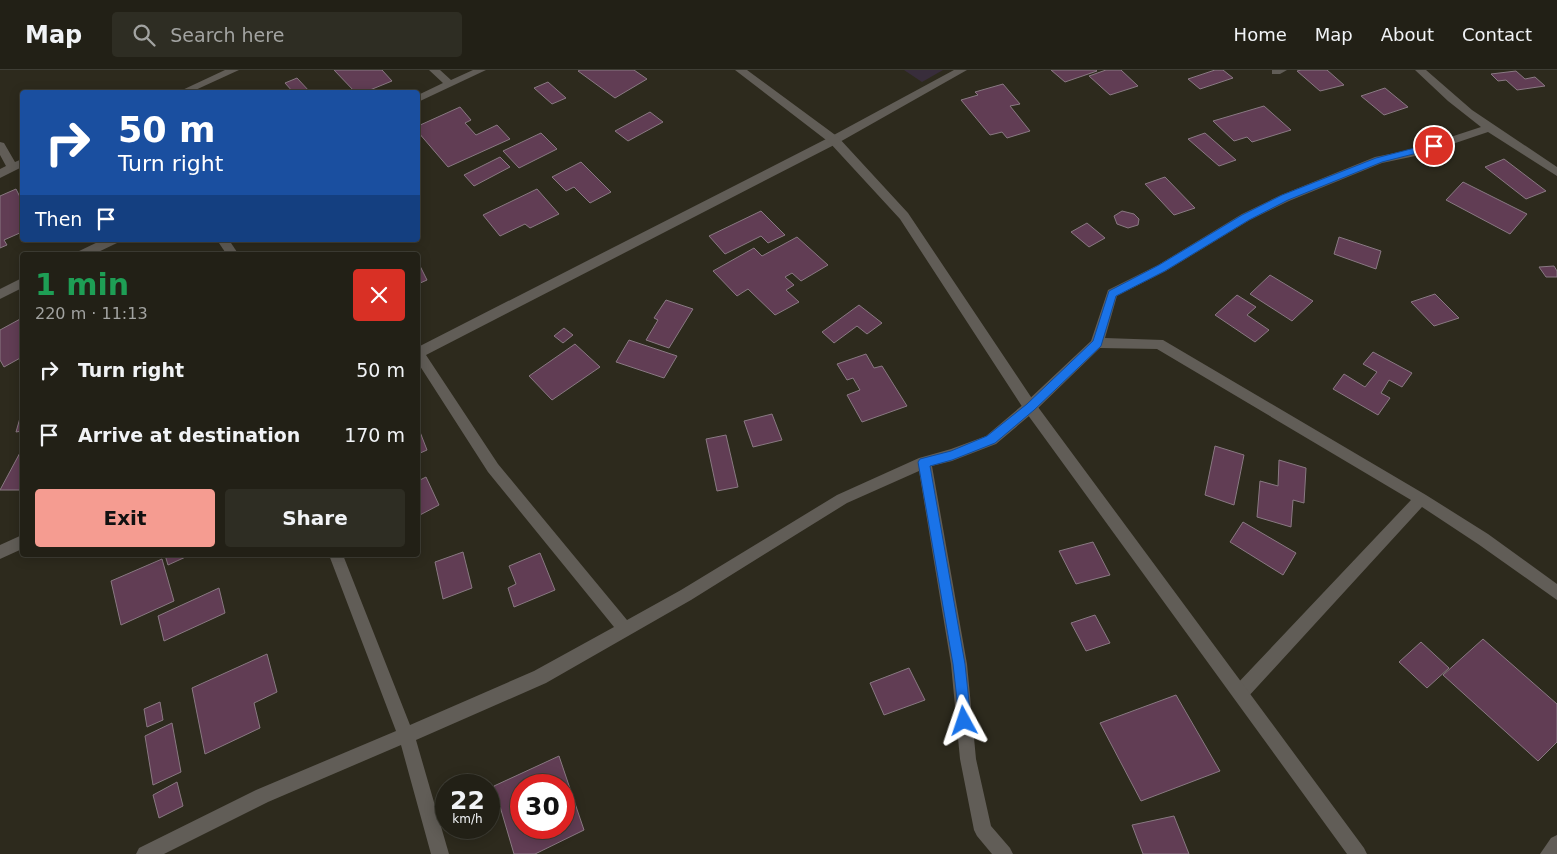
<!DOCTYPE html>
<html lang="en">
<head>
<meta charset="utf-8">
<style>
  :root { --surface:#222016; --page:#2e2d23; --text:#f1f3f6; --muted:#a2a3a1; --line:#3f3e35; --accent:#f59c91 }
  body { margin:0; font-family:"DejaVu Sans",sans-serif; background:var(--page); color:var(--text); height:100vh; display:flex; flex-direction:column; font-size:19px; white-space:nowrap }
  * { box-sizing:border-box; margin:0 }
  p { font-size:16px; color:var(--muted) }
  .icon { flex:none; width:28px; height:28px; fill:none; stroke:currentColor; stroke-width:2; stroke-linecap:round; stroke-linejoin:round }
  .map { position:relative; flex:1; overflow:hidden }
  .panel { position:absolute; left:20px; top:182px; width:400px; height:305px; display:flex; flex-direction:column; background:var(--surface); border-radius:5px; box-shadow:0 2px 12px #0003,0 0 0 1px var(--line) }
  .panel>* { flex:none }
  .top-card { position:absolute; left:20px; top:20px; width:400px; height:152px; border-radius:5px; box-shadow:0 2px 12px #0003,0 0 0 1px var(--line); background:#1a4fa0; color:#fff; overflow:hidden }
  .speed { position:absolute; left:435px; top:704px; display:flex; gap:10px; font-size:25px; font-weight:700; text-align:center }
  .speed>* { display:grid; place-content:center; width:65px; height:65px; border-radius:50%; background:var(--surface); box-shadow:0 2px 12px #0003,0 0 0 1px var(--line); line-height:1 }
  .speed small { font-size:12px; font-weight:400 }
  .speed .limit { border:8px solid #d22; background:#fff; color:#111 }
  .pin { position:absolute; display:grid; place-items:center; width:42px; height:42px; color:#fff; margin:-21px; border:2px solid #fff; border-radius:50%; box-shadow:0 1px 5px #0007 }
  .me { position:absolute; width:55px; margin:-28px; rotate:355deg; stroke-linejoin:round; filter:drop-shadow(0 0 4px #0008) }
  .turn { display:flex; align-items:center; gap:18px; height:105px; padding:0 15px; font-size:22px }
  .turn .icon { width:65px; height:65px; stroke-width:2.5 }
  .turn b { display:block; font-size:35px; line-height:42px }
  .then { display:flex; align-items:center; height:48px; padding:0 15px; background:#0003; gap:10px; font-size:19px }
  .round { display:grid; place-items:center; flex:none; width:52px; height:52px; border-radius:5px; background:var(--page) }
  .overview { display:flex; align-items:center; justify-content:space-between; height:85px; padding:0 15px }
  h1 { font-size:30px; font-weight:800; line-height:38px; color:#1e9e55 }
  .action { display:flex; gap:10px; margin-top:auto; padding:10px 15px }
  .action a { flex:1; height:58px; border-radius:5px; background:var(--accent); color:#111; font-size:20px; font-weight:800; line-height:58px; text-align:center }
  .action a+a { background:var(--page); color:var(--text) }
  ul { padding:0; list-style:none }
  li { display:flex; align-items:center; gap:15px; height:65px; padding:0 15px }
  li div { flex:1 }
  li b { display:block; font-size:19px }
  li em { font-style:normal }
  header { display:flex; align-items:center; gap:30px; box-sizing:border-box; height:70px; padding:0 25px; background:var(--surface); border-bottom:1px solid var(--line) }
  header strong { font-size:24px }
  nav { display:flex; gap:28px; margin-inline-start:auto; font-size:18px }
  .search { width:350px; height:45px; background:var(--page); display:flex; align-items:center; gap:12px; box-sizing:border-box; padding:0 18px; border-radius:5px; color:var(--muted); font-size:19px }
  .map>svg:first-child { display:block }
</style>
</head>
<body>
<header>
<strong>Map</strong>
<div class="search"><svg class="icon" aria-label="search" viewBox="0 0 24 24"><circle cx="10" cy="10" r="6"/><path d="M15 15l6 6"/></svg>Search here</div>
<nav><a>Home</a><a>Map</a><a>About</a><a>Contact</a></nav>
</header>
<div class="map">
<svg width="1557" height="784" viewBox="0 0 1557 784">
  <rect width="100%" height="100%" fill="#2d2a1d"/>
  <polygon fill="#382d3b" points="904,0 943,0 922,12"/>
  <g fill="#613d54" stroke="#897982" fill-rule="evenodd">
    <polygon points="334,0 382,0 392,11 365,22 355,22"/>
    <polygon points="580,0 634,0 647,9 615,28 578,1"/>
    <polygon points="1051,0 1096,0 1097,1 1065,12"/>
    <polygon points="1106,0 1121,0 1138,16 1110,25 1089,6"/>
    <polygon points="1215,0 1223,0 1233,8 1200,19 1188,9"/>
    <polygon points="1301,0 1327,0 1344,15 1320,21 1297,1"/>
    <polygon points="1516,1 1525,9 1535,7 1545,16 1517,20 1506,10 1498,11 1491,4"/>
    <polygon points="297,8 310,22 293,22 285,13"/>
    <polygon points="548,12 566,28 552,34 534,18"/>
    <polygon points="1003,14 1020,34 1010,36 1030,61 1007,68 1002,62 990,65 961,30 978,25 975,22"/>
    <polygon points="1385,18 1408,37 1384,45 1361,26"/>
    <polygon points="1264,36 1291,60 1252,72 1247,67 1234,71 1213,51"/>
    <polygon points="460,37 471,50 465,53 476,65 497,55 510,69 448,97 418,62 418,56"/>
    <polygon points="650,42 663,52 628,71 615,61"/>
    <polygon points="541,63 557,79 519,98 503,81"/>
    <polygon points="1205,63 1236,90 1219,96 1188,69"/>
    <polygon points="500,87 510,97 474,116 464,105"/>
    <polygon points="1504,89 1546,121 1526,129 1485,97"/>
    <polygon points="581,92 611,122 590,133 574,117 566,121 552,107"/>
    <polygon points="1165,107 1195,138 1174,145 1145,114"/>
    <polygon points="1463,112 1527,144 1510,164 1446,130"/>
    <polygon points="16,119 22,131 22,162 4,170 7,175 0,178 0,126"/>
    <polygon points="537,119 559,144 530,158 525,154 500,166 483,145"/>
    <polygon points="761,141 785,165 768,173 761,166 725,184 709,166"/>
    <polygon points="1122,141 1134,144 1139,149 1138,155 1128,158 1117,154 1114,146"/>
    <polygon points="1087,153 1105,168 1089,177 1071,162"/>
    <polygon points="797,167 828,195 801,211 792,203 785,207 794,215 786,220 799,232 775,245 748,219 737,226 713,201 754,178 762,186"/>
    <polygon points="1339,167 1381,181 1376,199 1334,184"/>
    <polygon points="418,192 427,210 418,214"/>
    <polygon points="1554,196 1557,201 1557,207 1546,207 1539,197"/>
    <polygon points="1270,205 1313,231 1292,251 1250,224"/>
    <polygon points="1435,224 1459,248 1434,256 1411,232"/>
    <polygon points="1237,225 1256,237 1247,245 1269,260 1255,272 1215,245"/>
    <polygon points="666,230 693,239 669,278 646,270 658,250 654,248"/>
    <polygon points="859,235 882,253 867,264 857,256 834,273 822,262"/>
    <polygon points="22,248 22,287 4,297 0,290 0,260"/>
    <polygon points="564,258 573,265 563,273 554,266"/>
    <polygon points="629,270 677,286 664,308 616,292"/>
    <polygon points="575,274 600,297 552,330 529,306"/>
    <polygon points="1373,282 1412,303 1402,317 1389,310 1381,323 1390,328 1378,345 1333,319 1344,304 1365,317 1377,302 1363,294"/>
    <polygon points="866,284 874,298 882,296 907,336 862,352 847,325 860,320 853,308 847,310 837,294"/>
    <polygon points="772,344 782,370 753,377 744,351"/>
    <polygon points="22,347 22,361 16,362 20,348"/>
    <polygon points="420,362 427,380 418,384 418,364"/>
    <polygon points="726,365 738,417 717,421 706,369"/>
    <polygon points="1215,376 1244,385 1234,435 1205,425"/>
    <polygon points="22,379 22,420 0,420"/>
    <polygon points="1279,390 1306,398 1304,433 1293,430 1291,457 1257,447 1260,411 1278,416"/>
    <polygon points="426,407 439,435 418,446 418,411"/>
    <polygon points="1243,452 1296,483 1283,505 1230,472"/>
    <polygon points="1093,472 1110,505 1076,514 1059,481"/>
    <polygon points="463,482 472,518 443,529 435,492"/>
    <polygon points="540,483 555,520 514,537 508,518 516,514 509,496"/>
    <polygon points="165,485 190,485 168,495"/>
    <polygon points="162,489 174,531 121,555 111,511"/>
    <polygon points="219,518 225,543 164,571 158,546"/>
    <polygon points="1095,545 1110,573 1086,581 1071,553"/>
    <polygon points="1483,569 1557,634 1557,672 1538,691 1443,605"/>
    <polygon points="1421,572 1449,598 1427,618 1399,592"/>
    <polygon points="267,584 277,622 254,633 260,658 205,684 192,618"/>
    <polygon points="909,598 925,630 884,645 870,613"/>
    <polygon points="1176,625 1220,701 1141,731 1100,653"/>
    <polygon points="160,632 163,650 147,657 144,639"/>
    <polygon points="172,653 181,702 153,715 145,666"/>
    <path d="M559 686 584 760 535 784H514L494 716ZM521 715H564V758H521Z"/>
    <polygon points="177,712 183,736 159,748 153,725"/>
    <polygon points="1174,746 1189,784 1143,784 1132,755"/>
  </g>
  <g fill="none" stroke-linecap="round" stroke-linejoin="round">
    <g fill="#615d57" fill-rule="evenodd">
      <polygon points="225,0 239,0 191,22 178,22"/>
      <polygon points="429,0 440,0 451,10 473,0 486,0 418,32 418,25 443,13"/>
      <polygon points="954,0 967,0 838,73 426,285 498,394 627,550 681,520 837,425 919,388 951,379 986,366 1025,333 1091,271 1108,220 1158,195 1242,144 1281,125 1375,87 1414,79 1481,57 1448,31 1415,0 1426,0 1472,40 1557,97 1557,106 1488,62 1420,85 1382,93 1289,131 1250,150 1166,201 1117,226 1105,268 1163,270 1426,425 1488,464 1557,514 1557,530 1478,474 1422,437 1247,628 1241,630 1235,628 1233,622 1235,616 1411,430 1157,279 1100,278 1035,341 996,374 952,391 932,396 967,594 976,689 991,756 1010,778 1013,784 992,784 977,766 974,760 960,689 951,594 919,401 847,433 691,530 546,613 416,670 449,784 431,784 401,675 268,732 164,784 136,784 139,778 256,720 396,661 329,485 343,485 410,655 534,601 614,557 488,402 418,293 418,277 830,67"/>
      <polygon points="1272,0 1287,0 1280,4 1272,4"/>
      <polygon points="0,72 4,73 15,92 22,89 22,97 0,108 0,99 6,96 0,85"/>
      <polygon points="102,170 119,170 117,173 92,185 75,185 77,182"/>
      <polygon points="217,170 229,170 239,185 227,185"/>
      <polygon points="22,208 22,218 0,229 0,219"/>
      <polygon points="22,465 22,479 0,489 0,475"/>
      <polygon points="1557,765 1557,784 1540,784 1551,768"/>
    </g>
    <polygon fill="#615d57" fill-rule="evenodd" points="735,0 747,0 838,67 908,143 1035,333 1364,778 1367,784 1347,784 1025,341 900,149 830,73"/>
  </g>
  <polygon fill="#1a73e8" stroke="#114b97" points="1434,73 1438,76 1437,78 1382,92 1288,130 1249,150 1165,201 1116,226 1101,276 1034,340 995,373 952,390 930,396 965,594 971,651 969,656 964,658 960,656 953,594 918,392 920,389 951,381 987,366 1027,334 1093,271 1109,221 1159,195 1242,145 1282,125 1376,88"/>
</svg>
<div class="speed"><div>22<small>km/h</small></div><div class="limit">30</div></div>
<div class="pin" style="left:1434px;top:76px;background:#d93025"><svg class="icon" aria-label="arrive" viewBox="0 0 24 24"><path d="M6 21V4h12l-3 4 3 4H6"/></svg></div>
<svg class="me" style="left:964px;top:651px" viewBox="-20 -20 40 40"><path d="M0-17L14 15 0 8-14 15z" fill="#1a73e8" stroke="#fff" stroke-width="4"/></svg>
<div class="top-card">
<div class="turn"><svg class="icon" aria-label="right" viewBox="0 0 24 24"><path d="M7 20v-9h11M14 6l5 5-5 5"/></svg><div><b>50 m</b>Turn right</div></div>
<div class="then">Then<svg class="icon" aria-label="arrive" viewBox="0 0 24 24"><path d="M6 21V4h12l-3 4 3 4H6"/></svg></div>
</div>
<section class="panel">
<div class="overview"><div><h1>1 min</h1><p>220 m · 11:13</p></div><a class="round" style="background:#d93025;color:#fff"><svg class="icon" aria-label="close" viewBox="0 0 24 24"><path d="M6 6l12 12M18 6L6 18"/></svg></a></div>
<ul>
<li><svg class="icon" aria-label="right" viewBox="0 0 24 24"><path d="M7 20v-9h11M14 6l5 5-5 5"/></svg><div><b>Turn right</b></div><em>50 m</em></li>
<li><svg class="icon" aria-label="arrive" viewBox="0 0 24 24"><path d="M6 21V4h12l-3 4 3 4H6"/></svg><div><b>Arrive at destination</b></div><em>170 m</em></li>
</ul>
<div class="action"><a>Exit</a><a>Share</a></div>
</section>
</div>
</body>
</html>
